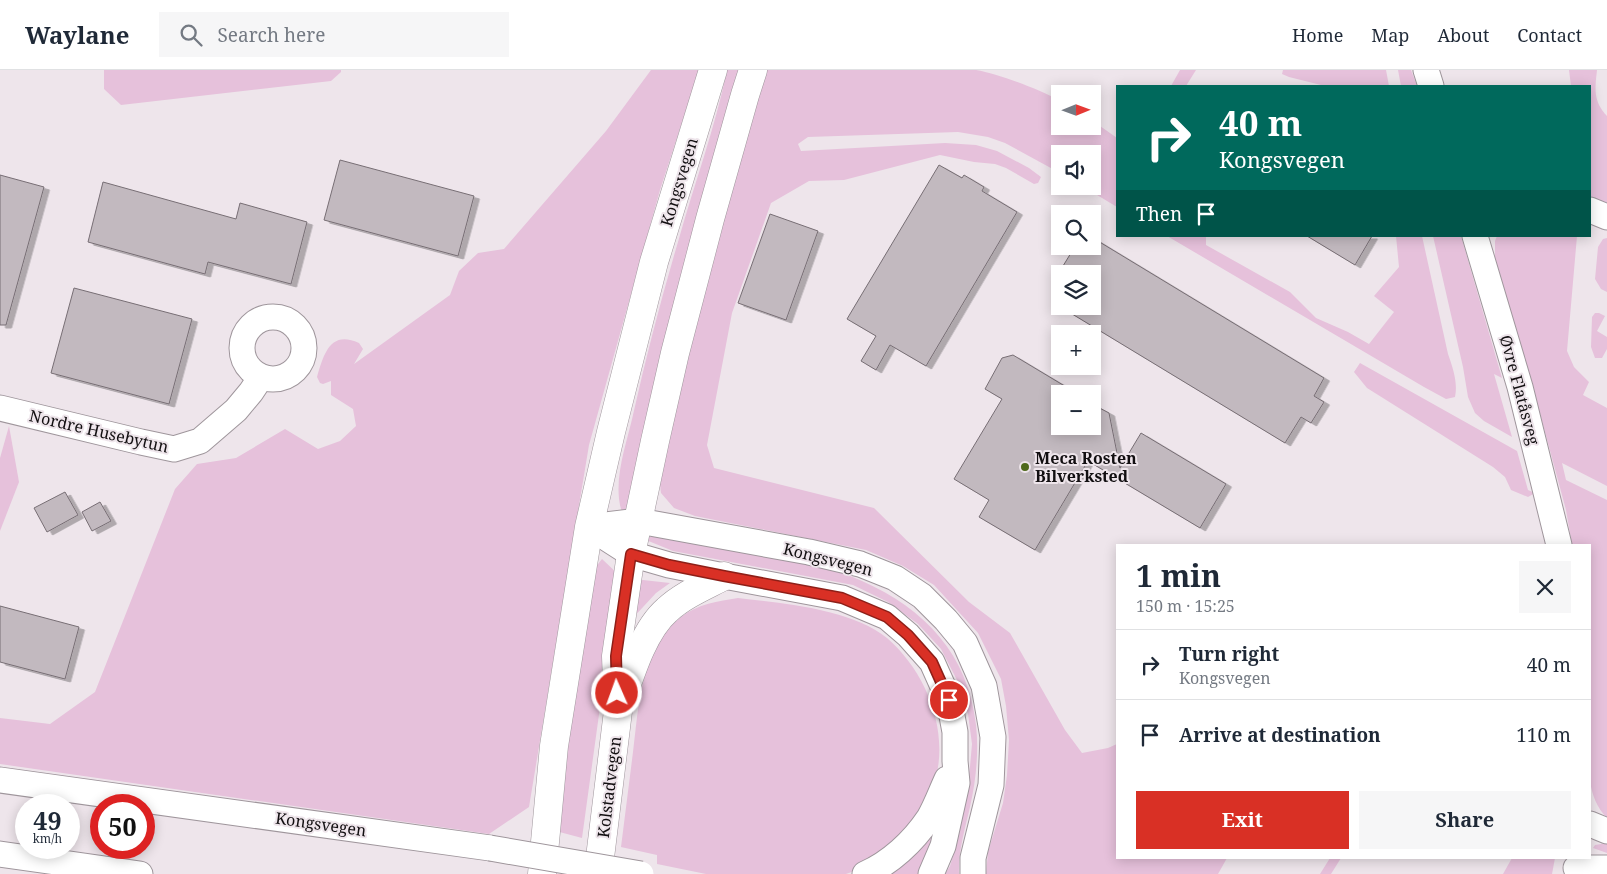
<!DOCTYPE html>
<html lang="en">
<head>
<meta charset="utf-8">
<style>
  :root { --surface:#fff; --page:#f6f6f7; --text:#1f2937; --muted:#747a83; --line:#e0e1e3; --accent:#d93025 }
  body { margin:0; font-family:"Noto Serif",serif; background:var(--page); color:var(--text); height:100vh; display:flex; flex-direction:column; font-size:19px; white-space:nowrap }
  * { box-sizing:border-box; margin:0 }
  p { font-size:16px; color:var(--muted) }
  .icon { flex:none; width:28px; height:28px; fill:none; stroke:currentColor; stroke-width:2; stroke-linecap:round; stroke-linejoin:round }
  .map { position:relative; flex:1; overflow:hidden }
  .details { position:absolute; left:1116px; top:474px; width:475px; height:315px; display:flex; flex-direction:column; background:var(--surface); border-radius:0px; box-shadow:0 2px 12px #0003 }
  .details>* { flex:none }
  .hud { position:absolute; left:1116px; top:15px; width:475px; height:152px; border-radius:0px; box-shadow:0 2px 12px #0003; background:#00695c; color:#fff; overflow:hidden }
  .needle { width:32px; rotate:89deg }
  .controls { position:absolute; left:1051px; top:15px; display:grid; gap:10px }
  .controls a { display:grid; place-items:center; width:50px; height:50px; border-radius:0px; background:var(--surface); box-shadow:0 2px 12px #0003; font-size:25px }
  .speed { position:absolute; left:15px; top:724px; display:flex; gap:10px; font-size:25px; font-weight:700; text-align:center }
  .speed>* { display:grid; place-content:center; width:65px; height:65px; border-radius:50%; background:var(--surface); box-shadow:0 2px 12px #0003; line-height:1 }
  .speed small { font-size:12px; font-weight:400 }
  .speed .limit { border:8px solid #d22; background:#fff; color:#111 }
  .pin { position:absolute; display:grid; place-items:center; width:42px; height:42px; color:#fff; margin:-21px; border:2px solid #fff; border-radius:50%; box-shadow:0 1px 5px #0007 }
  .me { position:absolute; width:55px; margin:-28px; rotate:358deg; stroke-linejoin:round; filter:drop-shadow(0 0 4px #0008) }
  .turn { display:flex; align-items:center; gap:18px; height:105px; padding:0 20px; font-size:22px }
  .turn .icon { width:65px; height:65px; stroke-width:2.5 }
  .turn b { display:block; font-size:35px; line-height:42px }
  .then { display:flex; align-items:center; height:48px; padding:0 20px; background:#0003; gap:10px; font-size:19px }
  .round { display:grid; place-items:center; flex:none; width:52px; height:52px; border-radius:0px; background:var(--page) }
  .summary { display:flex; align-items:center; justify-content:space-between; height:85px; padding:0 20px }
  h1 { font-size:30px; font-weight:700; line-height:38px }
  .action { display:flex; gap:10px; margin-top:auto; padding:10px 20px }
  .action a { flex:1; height:58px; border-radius:0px; background:var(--accent); color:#fff; font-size:20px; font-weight:700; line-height:58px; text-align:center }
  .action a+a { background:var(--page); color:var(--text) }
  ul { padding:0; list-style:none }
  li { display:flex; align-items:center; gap:15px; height:70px; padding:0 20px; border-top:1px solid var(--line) }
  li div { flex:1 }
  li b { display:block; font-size:19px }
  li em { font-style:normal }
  header { display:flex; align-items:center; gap:30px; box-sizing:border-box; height:70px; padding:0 25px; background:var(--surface); border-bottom:1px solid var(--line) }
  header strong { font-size:24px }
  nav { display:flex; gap:28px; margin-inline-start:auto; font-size:18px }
  .search { width:350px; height:45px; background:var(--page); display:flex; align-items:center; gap:12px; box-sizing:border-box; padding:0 18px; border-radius:0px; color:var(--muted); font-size:19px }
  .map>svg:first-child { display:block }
</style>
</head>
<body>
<header>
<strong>Waylane</strong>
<div class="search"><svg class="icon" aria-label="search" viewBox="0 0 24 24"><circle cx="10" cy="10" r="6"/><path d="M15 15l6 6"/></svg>Search here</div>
<nav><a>Home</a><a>Map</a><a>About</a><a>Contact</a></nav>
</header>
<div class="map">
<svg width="1607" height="804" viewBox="0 0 1607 804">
  <defs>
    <filter id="shadow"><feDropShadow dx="5.5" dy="3" stdDeviation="0" flood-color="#0004"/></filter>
  </defs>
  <rect width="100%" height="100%" fill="#eee5eb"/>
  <g fill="#e6c1db">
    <polygon points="104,0 341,0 341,2 331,11 121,35 104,19"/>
    <path d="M651 0H699L660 120 589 375 529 737 489 764 0 694V648L50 654 95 622 175 419 197 394 236 388 285 359 318 379 340 371 356 356 353 339 331 325V311L323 314 320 313 317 307C324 284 330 260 359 273L363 279 354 294 450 225 459 201 478 183 504 179 606 61Z"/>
    <path d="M727 0H746L632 449 623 445C611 415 626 376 633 345 646 287 661 229 678 172 694 114 715 59 727 0Z"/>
    <path d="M763 0H976C999 4 1039 19 1060 31V56H1092L1093 51 1117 68V137L1082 116H1092V84H1060V103L1005 73 988 67 958 62 808 67 798 74 801 81 945 73 976 75 997 81 1029 98 1041 107 1038 113 1034 114 1006 98 995 94 974 92 940 85 844 110 809 111 771 133 732 243 707 375 714 398 874 438 969 532 1010 563 1065 660 1082 683 1108 678 1117 674 1118 788H1227L1218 804H986L988 782 1003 733 1007 705 1009 670 1006 636 1001 609 978 563 934 515 903 496 866 480 695 446 674 438 661 423 659 407 661 382Z"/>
    <polygon points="1180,0 1196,0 1186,16 1171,16"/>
    <polygon points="1283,0 1386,0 1389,16 1325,16 1289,7 1282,4"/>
    <polygon points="1398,0 1411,0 1417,16 1401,16"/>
    <path d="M1569 0H1597C1595 19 1593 31 1607 46V135L1590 128V16H1571Z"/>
    <path d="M1167 166H1206V175L1290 222 1316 248 1348 262 1369 274 1394 242 1374 226 1399 197 1396 166H1422L1448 284C1453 298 1458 313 1455 327L1446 329 1424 317Z"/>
    <polygon points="1433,166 1461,166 1502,308 1494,304 1512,367 1484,351 1475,343 1468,327 1463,297"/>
    <path d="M1497 166H1577L1567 281 1574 297 1589 312 1583 325 1607 338V416L1562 393 1566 410 1607 430V748C1597 738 1592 725 1590 711V475H1572L1566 440 1535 325 1495 189V171Z"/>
    <polygon points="1607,168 1607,222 1601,219 1595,209 1598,177 1603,169"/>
    <polygon points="1595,243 1599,243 1605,246 1597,261 1607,267 1607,279 1602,288 1595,288 1591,277 1592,247"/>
    <polygon points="1360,293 1517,381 1528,420 1535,423 1528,427 1511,420 1505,407 1493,397 1367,318 1354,302"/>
    <polygon points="9,356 19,412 0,461 0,388"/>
    <path d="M647 467H664C698 473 733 480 768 486 799 492 833 497 862 511 925 539 968 584 976 655 979 681 976 711 970 737 965 759 958 782 959 804H945L950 796 957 773 968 719 972 674 968 644 959 614 941 579 918 554 888 532 853 515 673 481 646 470Z"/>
    <polygon points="602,489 620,506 608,579 582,768 552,760 591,503"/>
    <polygon points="634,509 670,513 656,523 631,550"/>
    <path d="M738 528C782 533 852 539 887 568 931 606 955 675 928 729 925 734 923 741 919 746 913 753 905 760 898 767 882 783 868 798 846 804H706L657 794V785L621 777C625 745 629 714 633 682 639 636 640 578 681 547 698 534 718 531 738 528Z"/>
    <polygon points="938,748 926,793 918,804 885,804"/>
    <polygon points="1607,773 1607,783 1593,778 1595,775"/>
    <polygon points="1330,788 1341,788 1331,804 1320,804"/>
    <polygon points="1512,788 1555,788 1552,804 1503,804"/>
  </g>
  <g fill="#c2b9bf" stroke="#776e74" filter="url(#shadow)">
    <polygon points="340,90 474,126 458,186 324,150"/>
    <polygon points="939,95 962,108 964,105 984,117 982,121 1017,142 926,296 890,275 876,300 861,291 876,266 847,249"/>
    <polygon points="0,105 44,117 6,255 0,255"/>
    <polygon points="103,112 236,149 240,133 307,152 291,214 208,192 205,204 88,172"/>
    <polygon points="770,144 818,161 786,250 738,233"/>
    <polygon points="1307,166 1372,166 1355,195"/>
    <polygon points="1093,168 1324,308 1314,326 1324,332 1311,353 1301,347 1285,373 1054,233 1060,223 1060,236 1092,236 1092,204 1071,204 1073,202 1063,196 1074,178 1083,184 1088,176 1092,176"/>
    <polygon points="74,218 192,249 169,334 51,303"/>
    <polygon points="1013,285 1078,324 1060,324 1060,356 1092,356 1092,334 1109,343 1120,398 1141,363 1226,414 1200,458 1088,391 1035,480 979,447 989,430 954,409 1002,329 985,319 1002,288"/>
    <polygon points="65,422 78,445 47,462 34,438"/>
    <polygon points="100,432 111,451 92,461 82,442"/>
    <polygon points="0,536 79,557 65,609 0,592"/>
  </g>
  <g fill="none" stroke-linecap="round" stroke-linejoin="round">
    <defs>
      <g id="minor">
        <polyline points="1426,0 1431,16"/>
        <polyline points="1590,140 1607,147"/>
        <polyline points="1475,166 1520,317 1559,475"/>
        <circle cx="273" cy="278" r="31"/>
        <polyline points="0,338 141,372 174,379 200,371 236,340 251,322 261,307"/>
        <polyline points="589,457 639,451 809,482 860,494 895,508 922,526 946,550 965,573 984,616 993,667 991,715 973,788 973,804"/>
        <polyline points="589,457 631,484 669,495 724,506 842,528 887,547 908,565 932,592 949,630 955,662 955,691 957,713 943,776 931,804"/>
        <polyline points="0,710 490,778"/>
        <polyline points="1590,754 1607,761"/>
        <polyline points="0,784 140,804"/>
        <polyline points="1576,798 1607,798"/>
        <path d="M865 804C890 793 913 772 929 748 936 736 941 722 947 709"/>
      </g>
      <g id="major">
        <path d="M623 626C632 599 645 559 667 540 683 525 705 516 724 506"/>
        <polyline points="542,804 554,676 589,457 611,362 654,192 713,0"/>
        <polyline points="598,804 618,641 616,586 631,484 655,371 675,283 710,149 745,25 753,0"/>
      </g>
    </defs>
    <use href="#minor" stroke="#9f969c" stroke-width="27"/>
    <use href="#major" stroke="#9f969c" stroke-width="29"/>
    <use href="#minor" stroke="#fff" stroke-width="25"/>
    <use href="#major" stroke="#fff" stroke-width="28"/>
    <defs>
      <polyline id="minor-bridge" points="490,778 641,804"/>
    </defs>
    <use href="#minor-bridge" stroke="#9f969c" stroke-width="27" stroke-linecap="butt"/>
    <use href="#minor-bridge" stroke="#fff" stroke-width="25"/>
  </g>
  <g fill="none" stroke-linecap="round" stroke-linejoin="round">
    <defs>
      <polyline id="route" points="617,623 616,586 631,484 669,495 724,506 842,528 887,547 908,565 932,592 949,630"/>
    </defs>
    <use href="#route" stroke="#8d1f18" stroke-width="12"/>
    <use href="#route" stroke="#d93025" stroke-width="9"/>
  </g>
  <circle fill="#4e691b" stroke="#eee5eb" stroke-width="2" cx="1025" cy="397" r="5"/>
  <g text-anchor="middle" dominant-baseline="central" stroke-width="4" stroke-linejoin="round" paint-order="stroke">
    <g font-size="16" fill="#120f11" stroke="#eee5eb">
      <text transform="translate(679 112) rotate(-73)">Kongsvegen</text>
      <text transform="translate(1520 320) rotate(75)">Øvre Flatåsveg</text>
      <text transform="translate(99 361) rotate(13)">Nordre Husebytun</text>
      <text transform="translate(828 489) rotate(14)">Kongsvegen</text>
      <text transform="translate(609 717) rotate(-83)">Kolstadvegen</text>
      <text transform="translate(321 754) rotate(8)">Kongsvegen</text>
    </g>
    <g font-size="16" font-weight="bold" fill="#120f11" stroke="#eee5eb" text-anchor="start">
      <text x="1035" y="388">Meca Rosten<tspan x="1035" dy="18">Bilverksted</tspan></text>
    </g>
  </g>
</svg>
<div class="controls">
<a><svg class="needle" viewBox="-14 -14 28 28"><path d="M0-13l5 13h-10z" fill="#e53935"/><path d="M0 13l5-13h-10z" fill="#747a83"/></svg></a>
<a><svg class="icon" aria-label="sound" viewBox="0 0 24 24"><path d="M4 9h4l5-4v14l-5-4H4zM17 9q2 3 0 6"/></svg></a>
<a><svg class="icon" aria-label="search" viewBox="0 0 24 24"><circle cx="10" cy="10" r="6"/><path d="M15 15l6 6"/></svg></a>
<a><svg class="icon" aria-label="layers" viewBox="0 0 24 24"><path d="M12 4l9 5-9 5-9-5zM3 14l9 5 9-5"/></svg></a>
<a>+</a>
<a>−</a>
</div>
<div class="speed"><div>49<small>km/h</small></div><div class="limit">50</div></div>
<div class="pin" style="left:949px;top:630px;background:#d93025"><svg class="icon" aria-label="arrive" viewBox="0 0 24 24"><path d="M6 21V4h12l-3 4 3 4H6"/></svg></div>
<svg class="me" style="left:617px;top:623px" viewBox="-20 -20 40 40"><circle r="17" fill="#d93025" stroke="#fff" stroke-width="3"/><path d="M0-11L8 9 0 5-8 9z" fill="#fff"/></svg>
<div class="hud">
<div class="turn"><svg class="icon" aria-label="right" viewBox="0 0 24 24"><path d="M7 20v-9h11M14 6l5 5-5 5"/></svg><div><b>40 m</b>Kongsvegen</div></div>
<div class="then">Then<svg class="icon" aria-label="arrive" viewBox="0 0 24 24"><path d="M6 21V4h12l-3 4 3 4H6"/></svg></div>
</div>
<section class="details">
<div class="summary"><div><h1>1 min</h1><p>150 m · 15:25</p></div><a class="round"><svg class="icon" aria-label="close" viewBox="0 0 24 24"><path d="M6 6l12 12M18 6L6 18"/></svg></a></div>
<ul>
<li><svg class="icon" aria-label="right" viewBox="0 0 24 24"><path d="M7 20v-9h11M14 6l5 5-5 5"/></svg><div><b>Turn right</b><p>Kongsvegen</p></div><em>40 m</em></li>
<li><svg class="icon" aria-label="arrive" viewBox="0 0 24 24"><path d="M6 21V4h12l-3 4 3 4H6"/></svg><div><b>Arrive at destination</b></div><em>110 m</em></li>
</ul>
<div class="action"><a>Exit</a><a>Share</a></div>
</section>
</div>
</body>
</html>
